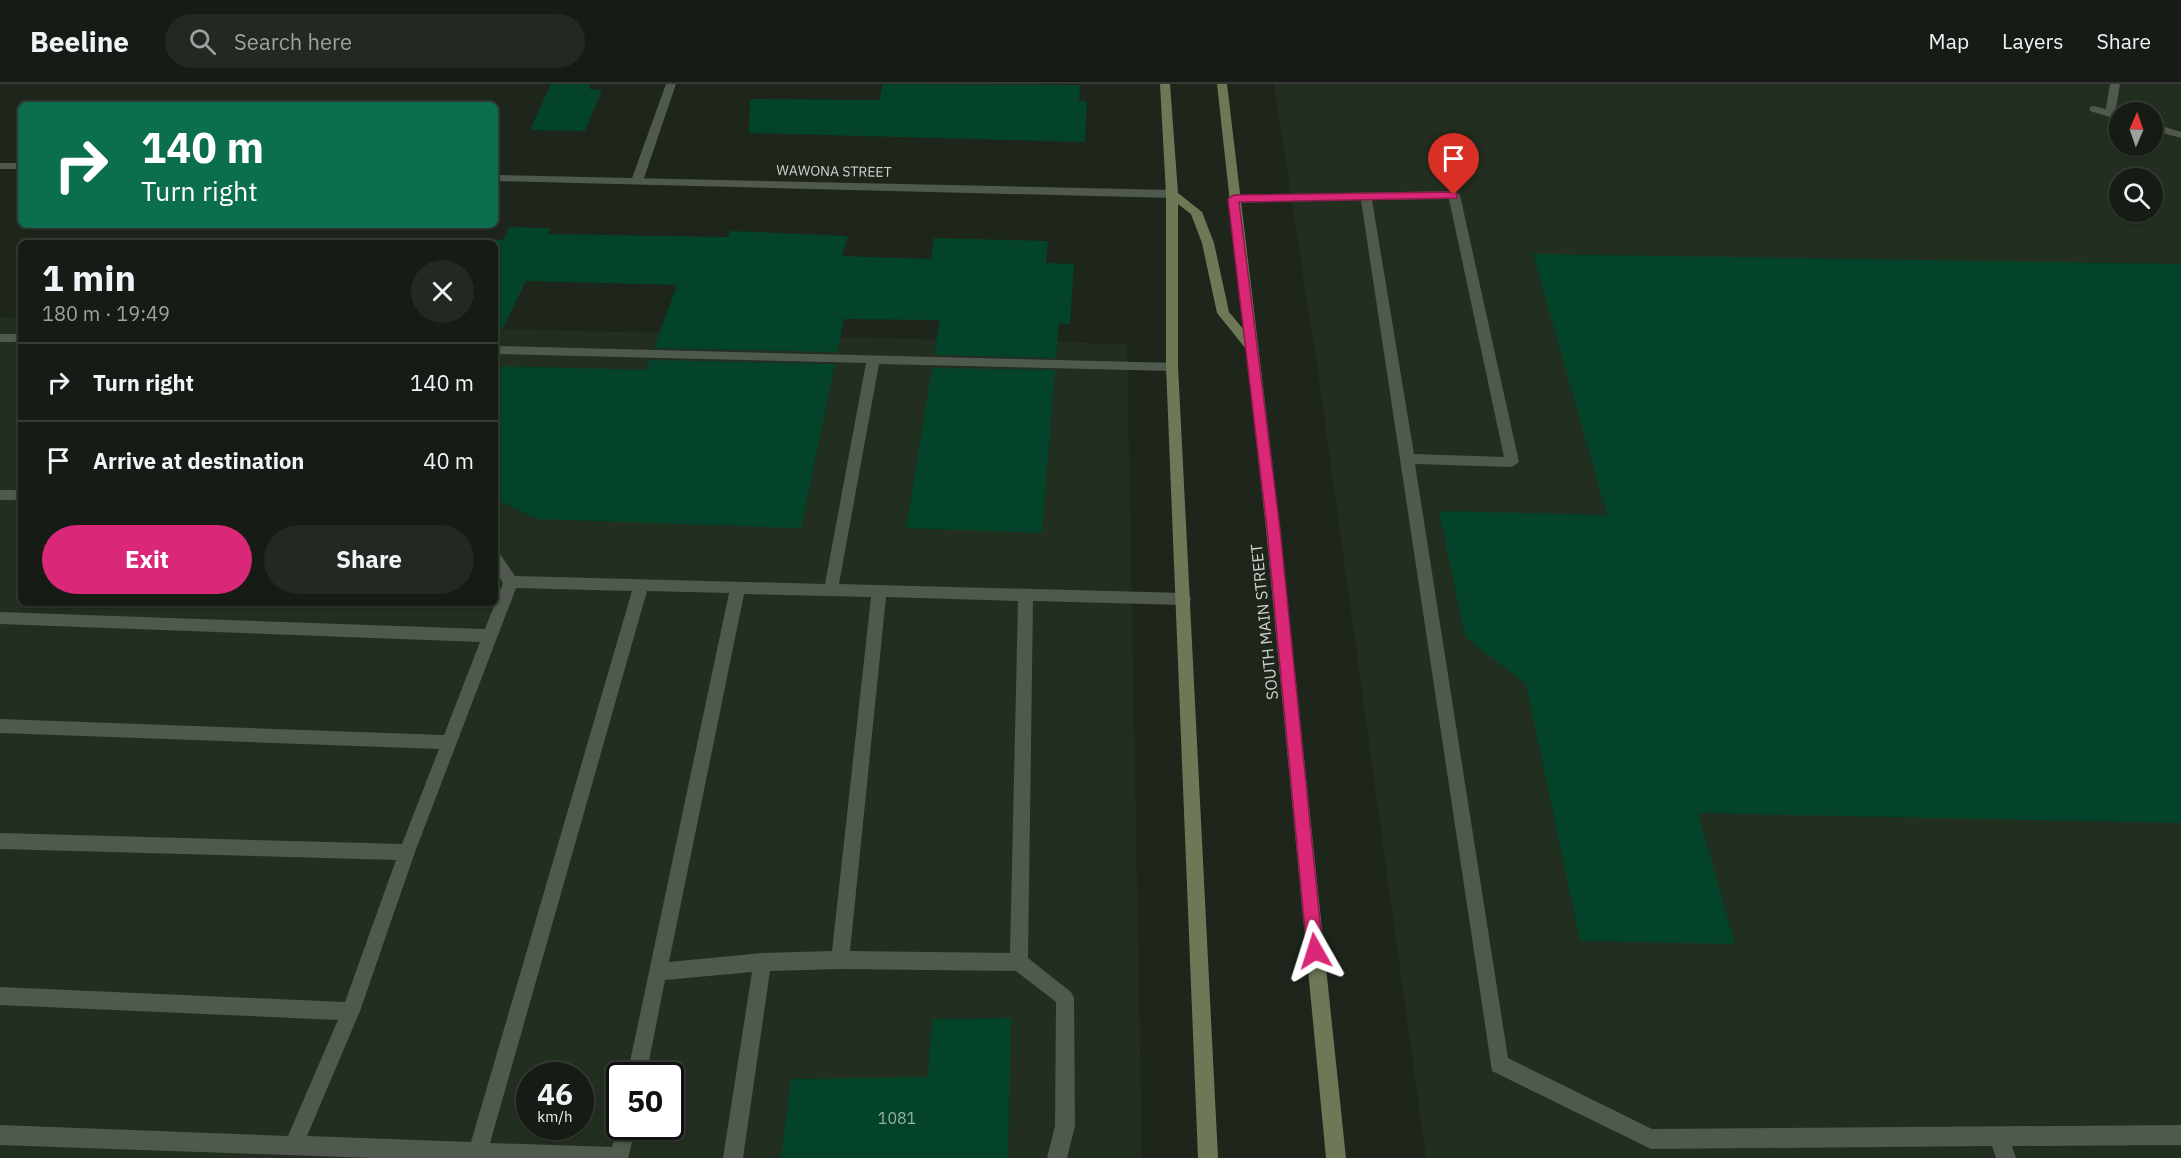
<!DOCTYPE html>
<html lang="en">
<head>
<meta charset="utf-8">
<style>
  :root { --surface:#161c15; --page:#232922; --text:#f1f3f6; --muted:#9ea1a0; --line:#353a34; --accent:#db2777 }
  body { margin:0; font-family:"IBM Plex Sans",sans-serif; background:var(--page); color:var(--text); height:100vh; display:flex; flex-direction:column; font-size:22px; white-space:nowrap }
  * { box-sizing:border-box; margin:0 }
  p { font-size:20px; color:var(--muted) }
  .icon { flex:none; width:33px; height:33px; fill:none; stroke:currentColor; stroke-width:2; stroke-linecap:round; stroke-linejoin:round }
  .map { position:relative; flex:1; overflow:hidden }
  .panel { position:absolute; left:18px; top:156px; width:480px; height:366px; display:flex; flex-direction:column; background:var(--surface); border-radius:9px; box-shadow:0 2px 4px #0004,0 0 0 2px var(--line) }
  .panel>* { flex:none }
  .banner { position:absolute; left:18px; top:18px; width:480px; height:126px; border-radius:9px; box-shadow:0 2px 4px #0004,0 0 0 2px var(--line); background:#0b6e4f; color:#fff; overflow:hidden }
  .needle { width:39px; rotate:2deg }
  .buttons { position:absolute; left:2109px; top:18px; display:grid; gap:12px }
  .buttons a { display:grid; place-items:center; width:54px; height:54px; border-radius:50%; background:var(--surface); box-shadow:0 2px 4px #0004,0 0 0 2px var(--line); font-size:30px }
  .speed { position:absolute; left:516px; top:978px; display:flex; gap:12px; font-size:30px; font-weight:700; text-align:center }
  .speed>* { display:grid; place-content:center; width:78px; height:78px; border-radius:50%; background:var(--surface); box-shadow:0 2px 4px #0004,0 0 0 2px var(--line); line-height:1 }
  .speed small { font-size:15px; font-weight:400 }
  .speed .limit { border:3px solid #111; border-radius:9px; background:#fff; color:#111 }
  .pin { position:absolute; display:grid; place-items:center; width:51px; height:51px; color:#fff; margin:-62px -26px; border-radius:50% 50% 50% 0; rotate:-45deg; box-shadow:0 0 6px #0007 }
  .pin .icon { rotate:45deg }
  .me { position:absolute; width:66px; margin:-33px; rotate:354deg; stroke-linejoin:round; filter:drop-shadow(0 0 4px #0008) }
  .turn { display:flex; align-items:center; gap:21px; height:126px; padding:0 24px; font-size:27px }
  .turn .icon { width:78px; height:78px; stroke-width:2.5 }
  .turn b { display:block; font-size:42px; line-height:51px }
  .round { display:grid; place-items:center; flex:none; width:63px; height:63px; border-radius:32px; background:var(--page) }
  .head { display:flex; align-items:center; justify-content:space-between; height:102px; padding:0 24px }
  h1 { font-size:36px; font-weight:800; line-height:45px }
  .cta { display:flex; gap:12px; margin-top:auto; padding:12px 24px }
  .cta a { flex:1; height:69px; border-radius:36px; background:var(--accent); color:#fff; font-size:24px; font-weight:800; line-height:69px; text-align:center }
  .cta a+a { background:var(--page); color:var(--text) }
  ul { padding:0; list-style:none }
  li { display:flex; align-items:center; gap:18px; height:78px; padding:0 24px; border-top:2px solid var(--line) }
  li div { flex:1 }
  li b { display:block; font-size:22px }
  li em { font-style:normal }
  header { display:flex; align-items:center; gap:36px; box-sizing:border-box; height:84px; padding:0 30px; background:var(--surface); border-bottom:2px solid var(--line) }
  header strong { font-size:28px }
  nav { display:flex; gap:33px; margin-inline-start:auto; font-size:21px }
  .search { width:420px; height:54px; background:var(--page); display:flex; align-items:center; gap:15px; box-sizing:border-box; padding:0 21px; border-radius:33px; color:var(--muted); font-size:22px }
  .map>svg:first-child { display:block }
</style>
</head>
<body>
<header>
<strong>Beeline</strong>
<div class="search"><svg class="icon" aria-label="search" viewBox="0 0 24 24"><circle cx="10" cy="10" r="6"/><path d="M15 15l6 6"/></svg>Search here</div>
<nav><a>Map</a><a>Layers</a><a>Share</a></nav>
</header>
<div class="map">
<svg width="2181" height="1074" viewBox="0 0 2181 1074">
  <rect width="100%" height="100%" fill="#1e261c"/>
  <g fill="#222e1f" fill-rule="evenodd">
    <path d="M1274 0H2181V1074H1426L1321 309ZM2120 28H2152V62H2120ZM2120 94H2152V128H2120Z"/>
    <path d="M0 233 21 234V519H495V245L1127 260 1142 1074H0ZM530 992H580V1042H530ZM620 992H670V1042H620Z"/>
  </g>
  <g fill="#02432a">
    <polygon points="551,0 591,0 589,5 602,6 585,47 530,46"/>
    <polygon points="883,0 1080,1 1079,17 1087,17 1085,58 749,49 750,15 879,16"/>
    <polygon points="509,143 550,144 548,150 728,153 730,147 848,152 842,172 931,175 934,154 1048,157 1046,179 1074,180 1070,240 1059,239 1056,274 934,271 940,236 844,235 837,268 654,264 677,201 526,197 495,260 495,156 503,156"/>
    <polygon points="1533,170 2181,180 2181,739 1698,729 1735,860 1580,857 1526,600 1465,553 1439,427 1607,431"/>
    <polygon points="649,276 835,280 801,444 537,435 495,415 495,282 646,286"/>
    <polygon points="932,284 1055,286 1042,449 906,444"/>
    <polygon points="1011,934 1008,1074 781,1074 791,995 928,993 932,935"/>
  </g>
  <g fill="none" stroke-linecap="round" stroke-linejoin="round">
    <g fill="#50594e" fill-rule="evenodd">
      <polygon points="2110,0 2120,0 2115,30 2110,33 2105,30"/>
      <path d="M1454 107 1460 111 1519 378 1512 383 1415 380 1508 974 1652 1045 2181 1041V1061L2012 1062 2016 1074H1996L1992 1062 1651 1065 1492 987 1361 116 1234 119 1228 115 1234 111ZM1449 115 1504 373 1414 370 1372 116Z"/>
      <rect x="0" y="250" width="21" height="8"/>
      <path d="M495 262 1177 279 1178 282 1177 285 1172 287 879 280 839 500 1184 509 1189 511 1191 515 1189 519 1184 521 1033 517 1028 874 1071 908 1074 914 1075 1042 1067 1074H1047L1055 1042 1056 918 1016 887 840 885 770 887 743 1074H723L752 888 665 896 646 992H627L729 509 647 507 490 1059 612 1063 620 1035V1042H636L628 1074H373L0 1061V1041L288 1052 338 936 0 921V903L345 918 396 776 0 765V749L402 760 439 665 0 649V635L444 651 480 558 0 540V528L485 545 503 499 495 486V468L500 470 515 492 825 500 866 279 495 270ZM516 504 632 507 471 1058 307 1052 360 927 415 768ZM744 510 871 513 832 867 762 869 669 878ZM886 513 1018 517 1010 869 850 867Z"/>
      <rect x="0" y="406" width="21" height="10"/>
    </g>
    <g fill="#50594e" fill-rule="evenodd">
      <polygon points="666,0 676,0 643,97 637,100 633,99 631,97"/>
      <polygon points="2094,22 2120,29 2120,36 2090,27 2090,23"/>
      <polygon points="2152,39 2181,48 2181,54 2152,46"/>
    </g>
    <g fill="#50594e" fill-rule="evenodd">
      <rect x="0" y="79" width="21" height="6"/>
      <polygon points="495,91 1172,106 1178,110 1172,114 495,97"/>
    </g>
    <polygon fill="#6d7857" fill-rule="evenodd" points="1160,0 1170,0 1178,109 1202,128 1214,159 1229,228 1244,246 1217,0 1227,0 1280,445 1346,1074 1326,1074 1266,445 1246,265 1217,229 1202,159 1191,130 1178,120 1178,282 1218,1074 1198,1074 1166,282 1166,110"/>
  </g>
  <polygon fill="#db2777" stroke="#8e194d" stroke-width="1.5" points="1454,108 1457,109 1457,114 1239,118 1280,445 1323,867 1321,872 1315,875 1309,872 1307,867 1267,445 1228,115 1234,111"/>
  <g text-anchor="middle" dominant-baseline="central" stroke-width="6" stroke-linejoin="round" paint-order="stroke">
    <g font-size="14" fill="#ced4cd" stroke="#1e261c">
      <text transform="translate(834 87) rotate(1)">WAWONA STREET</text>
    </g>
    <g font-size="16" fill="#ced4cd" stroke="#1e261c">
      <text transform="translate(1264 538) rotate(-96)">SOUTH MAIN STREET</text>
    </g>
    <g font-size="16" fill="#9bb0a4">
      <text x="897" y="1034">1081</text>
    </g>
  </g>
</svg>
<div class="buttons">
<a><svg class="needle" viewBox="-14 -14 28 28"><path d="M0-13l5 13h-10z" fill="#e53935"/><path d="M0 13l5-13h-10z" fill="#9ea1a0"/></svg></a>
<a><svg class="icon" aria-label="search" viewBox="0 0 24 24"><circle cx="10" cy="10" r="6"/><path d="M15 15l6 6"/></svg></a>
</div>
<div class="speed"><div>46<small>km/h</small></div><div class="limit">50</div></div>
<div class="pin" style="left:1454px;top:111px;background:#d93025"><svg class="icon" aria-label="arrive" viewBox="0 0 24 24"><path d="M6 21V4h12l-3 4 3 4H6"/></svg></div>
<svg class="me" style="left:1315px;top:867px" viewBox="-20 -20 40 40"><path d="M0-17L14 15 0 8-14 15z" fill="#db2777" stroke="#fff" stroke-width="4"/></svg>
<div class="banner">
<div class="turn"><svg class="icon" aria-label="right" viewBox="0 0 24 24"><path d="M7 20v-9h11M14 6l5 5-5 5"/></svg><div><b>140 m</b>Turn right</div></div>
</div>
<section class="panel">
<div class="head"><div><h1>1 min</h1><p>180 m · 19:49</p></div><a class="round"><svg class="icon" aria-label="close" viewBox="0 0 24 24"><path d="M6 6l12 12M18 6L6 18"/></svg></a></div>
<ul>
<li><svg class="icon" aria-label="right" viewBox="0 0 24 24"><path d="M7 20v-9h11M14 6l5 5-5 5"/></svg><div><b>Turn right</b></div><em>140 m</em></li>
<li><svg class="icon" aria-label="arrive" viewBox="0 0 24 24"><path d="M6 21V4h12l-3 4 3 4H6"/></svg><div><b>Arrive at destination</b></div><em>40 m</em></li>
</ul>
<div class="cta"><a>Exit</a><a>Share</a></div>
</section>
</div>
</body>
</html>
